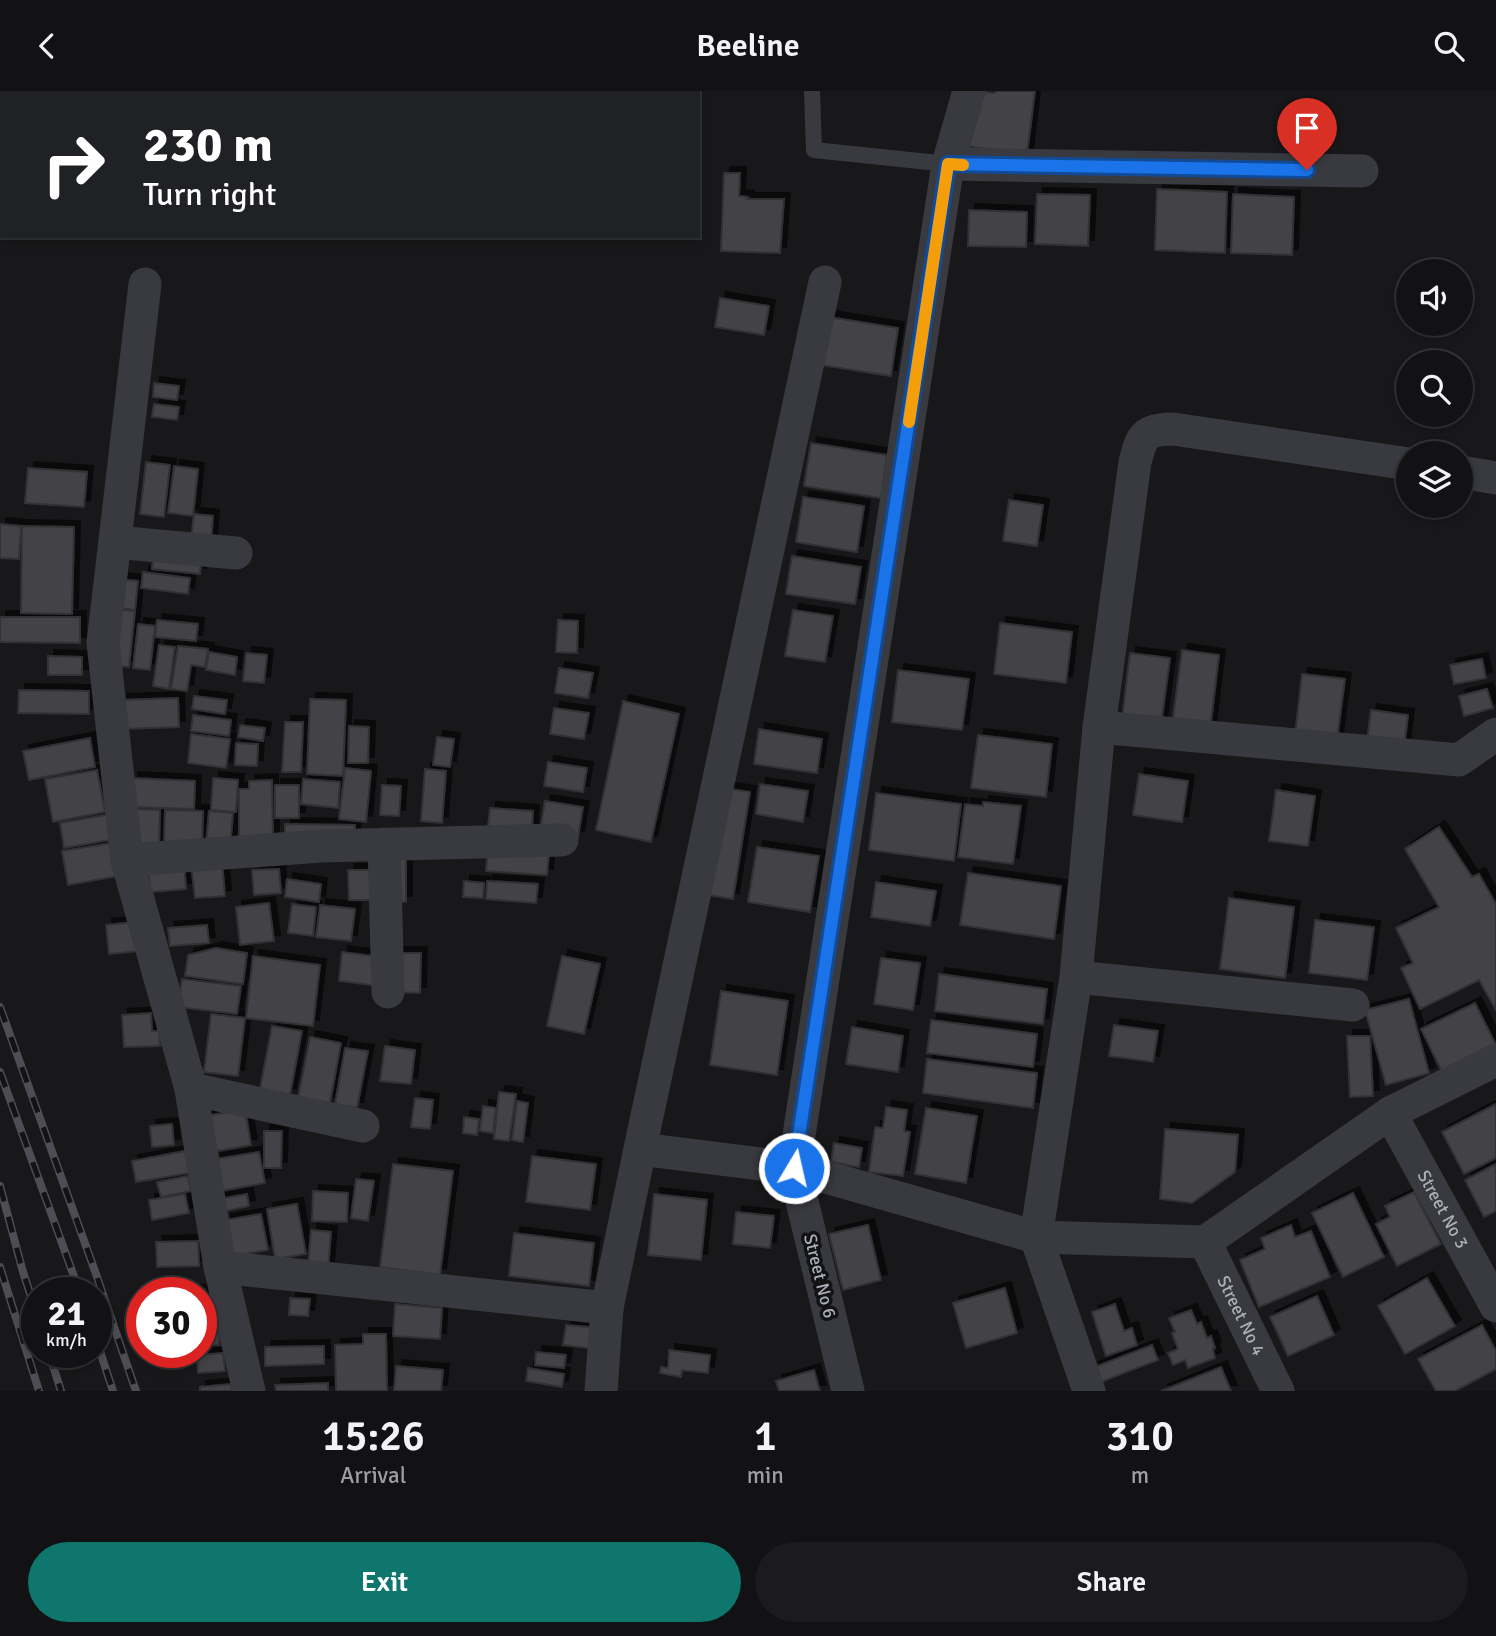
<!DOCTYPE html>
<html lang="en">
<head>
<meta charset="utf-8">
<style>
  :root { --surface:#121214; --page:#1b1b1d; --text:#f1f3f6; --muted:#9c9ea0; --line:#313234; --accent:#0f766e }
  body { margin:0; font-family:Signika,sans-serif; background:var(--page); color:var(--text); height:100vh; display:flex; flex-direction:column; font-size:26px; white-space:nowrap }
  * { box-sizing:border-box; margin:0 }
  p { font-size:23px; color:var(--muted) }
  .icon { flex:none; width:38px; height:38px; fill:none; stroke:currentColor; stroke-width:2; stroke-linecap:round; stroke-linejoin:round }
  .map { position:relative; height:1300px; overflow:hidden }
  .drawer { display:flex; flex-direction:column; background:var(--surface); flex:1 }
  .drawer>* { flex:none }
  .guide { position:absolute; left:0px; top:0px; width:700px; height:147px; box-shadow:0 4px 10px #0003,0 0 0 2px var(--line); background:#202124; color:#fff; overflow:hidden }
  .controls { position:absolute; left:1396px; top:168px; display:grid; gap:14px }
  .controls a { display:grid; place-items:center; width:77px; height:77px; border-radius:50%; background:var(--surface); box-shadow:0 4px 10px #0003,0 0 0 2px var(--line); font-size:35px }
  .speed { position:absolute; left:21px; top:1186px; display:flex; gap:14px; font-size:35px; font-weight:700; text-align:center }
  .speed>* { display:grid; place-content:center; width:91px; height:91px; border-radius:50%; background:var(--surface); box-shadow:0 4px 10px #0003,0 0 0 2px var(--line); line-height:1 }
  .speed small { font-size:18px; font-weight:400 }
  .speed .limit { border:10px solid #d22; background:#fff; color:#111 }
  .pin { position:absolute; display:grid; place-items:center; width:60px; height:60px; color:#fff; margin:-72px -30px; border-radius:50% 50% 50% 0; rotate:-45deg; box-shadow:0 0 7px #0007 }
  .pin .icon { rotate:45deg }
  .me { position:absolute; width:77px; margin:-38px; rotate:9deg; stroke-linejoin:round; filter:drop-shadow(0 0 5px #0008) }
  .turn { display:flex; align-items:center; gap:24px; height:147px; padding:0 28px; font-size:32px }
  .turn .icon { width:91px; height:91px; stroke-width:2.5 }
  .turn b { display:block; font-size:49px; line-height:60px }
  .eta { display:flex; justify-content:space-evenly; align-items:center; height:119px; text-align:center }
  .eta b { font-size:42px; font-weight:600; line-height:49px }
  .action { display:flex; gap:14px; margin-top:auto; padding:14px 28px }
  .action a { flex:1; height:80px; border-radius:42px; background:var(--accent); color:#fff; font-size:28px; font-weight:600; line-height:80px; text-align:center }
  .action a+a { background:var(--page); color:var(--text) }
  header { display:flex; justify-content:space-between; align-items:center; height:91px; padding:0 28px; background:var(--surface); font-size:32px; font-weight:600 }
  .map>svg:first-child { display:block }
</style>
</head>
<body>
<header><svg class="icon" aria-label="back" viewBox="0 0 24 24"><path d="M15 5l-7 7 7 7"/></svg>Beeline<svg class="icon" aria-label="search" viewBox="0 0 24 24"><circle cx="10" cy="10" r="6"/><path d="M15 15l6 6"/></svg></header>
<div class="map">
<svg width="1496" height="1300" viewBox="0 0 1496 1300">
  <defs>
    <filter id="shadow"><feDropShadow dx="6" dy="-6" stdDeviation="0" flood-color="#0009"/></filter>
  </defs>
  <rect width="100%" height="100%" fill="#18181a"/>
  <g fill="#424347" stroke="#323236" stroke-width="2" filter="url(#shadow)">
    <polygon points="996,0 1035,0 1027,63 965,55 985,1 995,2"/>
    <polygon points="724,82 740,82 739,105 748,106 747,108 784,108 780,162 721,160"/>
    <polygon points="1157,98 1227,101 1225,162 1155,159"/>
    <polygon points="1037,103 1090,104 1088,155 1035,153"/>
    <polygon points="1233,103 1294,106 1292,164 1231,162"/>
    <polygon points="969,119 1027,121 1026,156 968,155"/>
    <polygon points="720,207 769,215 764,244 715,236"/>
    <polygon points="829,226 898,237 891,285 821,274"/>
    <polygon points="154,292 179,295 177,309 153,306"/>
    <polygon points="154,313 179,316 177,329 152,326"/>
    <polygon points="811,352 887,364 881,407 804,395"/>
    <polygon points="146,371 170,374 164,426 140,423"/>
    <polygon points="174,375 198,378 193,425 168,422"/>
    <polygon points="28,377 87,381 84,416 25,412"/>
    <polygon points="803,406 864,415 857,461 796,451"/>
    <polygon points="1009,409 1043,414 1037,455 1003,450"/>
    <polygon points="194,423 213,425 211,451 191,449"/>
    <polygon points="0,433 21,435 19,468 0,467"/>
    <polygon points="22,435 74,436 72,523 21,522"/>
    <polygon points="153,465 201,470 200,483 152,478"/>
    <polygon points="792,465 861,476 855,513 786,503"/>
    <polygon points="143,481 190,487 188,503 141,497"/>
    <polygon points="117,488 138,490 135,519 113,516"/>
    <polygon points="114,518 135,520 129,576 108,574"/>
    <polygon points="793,519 833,525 825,571 785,565"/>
    <polygon points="0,526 80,526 80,552 0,551"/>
    <polygon points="157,529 198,533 196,550 155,546"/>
    <polygon points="558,529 578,530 577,562 556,561"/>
    <polygon points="1000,532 1072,541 1066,592 994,583"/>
    <polygon points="138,533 155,535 150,579 133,577"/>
    <polygon points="159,554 175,556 169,598 153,595"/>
    <polygon points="178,555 208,558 205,576 191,574 187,600 171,598"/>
    <polygon points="1182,559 1219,564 1210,639 1172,634"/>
    <polygon points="209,561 237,566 235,584 206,579"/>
    <polygon points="246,562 267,564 264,592 243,590"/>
    <polygon points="1130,562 1170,567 1161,634 1122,629"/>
    <polygon points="48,565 82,566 82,584 48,584"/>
    <polygon points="1482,568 1486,587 1454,593 1450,574"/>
    <polygon points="559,577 593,582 588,607 555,602"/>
    <polygon points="898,579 969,588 962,639 892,631"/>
    <polygon points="1302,583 1345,588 1337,649 1295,644"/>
    <polygon points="1487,598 1493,617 1464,625 1459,605"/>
    <polygon points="19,599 89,600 89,623 18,622"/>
    <polygon points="194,605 227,609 225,623 192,618"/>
    <polygon points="178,607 179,636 121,638 121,609"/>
    <polygon points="310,608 346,609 343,685 307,683"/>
    <polygon points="623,610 679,623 651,751 596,739"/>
    <polygon points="554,617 589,622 584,648 550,643"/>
    <polygon points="1371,619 1408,624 1404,656 1367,651"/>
    <polygon points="193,624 231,629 229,645 191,640"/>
    <polygon points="285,631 303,631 301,681 282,681"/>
    <polygon points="240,634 265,637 263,650 238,646"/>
    <polygon points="349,635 369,636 368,672 348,672"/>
    <polygon points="759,638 822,648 817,682 754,673"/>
    <polygon points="191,643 230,648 226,677 188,672"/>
    <polygon points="978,644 1052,653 1046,706 971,697"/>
    <polygon points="437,646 454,648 450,676 433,674"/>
    <polygon points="90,647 95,676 29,689 23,660"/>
    <polygon points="236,652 258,653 257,675 235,674"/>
    <polygon points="548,671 587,677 583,701 544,695"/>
    <polygon points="345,677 371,680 366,731 339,728"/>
    <polygon points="425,678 446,680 442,732 421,730"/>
    <polygon points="97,679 105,721 53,731 45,688"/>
    <polygon points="1139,683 1188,690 1182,731 1133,724"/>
    <polygon points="132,687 195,690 194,718 131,716"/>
    <polygon points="213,687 238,689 236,721 211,719"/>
    <polygon points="303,688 340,691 338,717 301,713"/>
    <polygon points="272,689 273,752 239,751 239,698 249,698 249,690"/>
    <polygon points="760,693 808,700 803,731 756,723"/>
    <rect x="275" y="694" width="24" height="33"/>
    <polygon points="382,694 401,695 399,725 380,724"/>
    <polygon points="724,697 750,701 733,808 708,804"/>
    <polygon points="1276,699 1315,705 1308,755 1269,750"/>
    <polygon points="876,702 961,713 954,770 869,759"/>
    <polygon points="545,710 583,716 578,746 540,740"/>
    <polygon points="983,711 1021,715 1013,773 958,766 965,713 983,715"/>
    <polygon points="490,717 533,720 532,738 488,735"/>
    <polygon points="132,718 160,719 159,757 131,756"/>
    <polygon points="165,719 203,720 202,758 164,756"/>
    <polygon points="209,720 233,722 230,757 206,754"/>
    <polygon points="111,723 115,748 64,757 60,732"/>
    <polygon points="285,733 355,734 354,750 285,749"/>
    <polygon points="1439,736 1472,786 1479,783 1496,813 1496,919 1479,889 1420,918 1401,877 1413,872 1396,837 1439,816 1405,758"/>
    <polygon points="112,752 118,785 68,794 62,760"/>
    <polygon points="488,756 549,761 547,784 486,780"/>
    <polygon points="757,756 819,765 810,821 748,811"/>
    <polygon points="388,760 406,761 406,811 388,810"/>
    <polygon points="222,770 225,805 195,807 191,773"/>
    <polygon points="184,772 186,798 151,801 148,776"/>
    <polygon points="279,778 281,802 254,804 252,779"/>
    <polygon points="348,779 379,779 380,809 349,809"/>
    <polygon points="968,782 1061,795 1054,848 960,834"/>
    <polygon points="287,788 321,793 319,811 285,806"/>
    <polygon points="464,790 484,792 483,807 463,806"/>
    <polygon points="487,790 538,793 536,812 486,808"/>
    <polygon points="876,791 936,800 930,835 871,826"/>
    <polygon points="1229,807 1294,816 1285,887 1220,878"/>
    <polygon points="269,812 274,850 240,854 236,816"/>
    <polygon points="292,813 316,816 313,845 288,842"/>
    <polygon points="320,814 355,818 351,850 316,846"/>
    <polygon points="1315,829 1374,836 1367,889 1309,882"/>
    <polygon points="135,831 138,860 109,863 106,834"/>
    <polygon points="207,834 209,852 170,855 168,837"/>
    <polygon points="216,857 247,862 243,893 185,885 188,864"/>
    <polygon points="342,861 381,866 378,895 339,890"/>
    <polygon points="392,862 421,862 420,902 392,901"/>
    <polygon points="253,865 320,874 313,935 246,927"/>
    <polygon points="562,865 600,873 584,943 547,935"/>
    <polygon points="881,867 920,872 913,919 874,913"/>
    <polygon points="939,883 1047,898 1043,933 935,920"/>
    <polygon points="182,888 241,895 237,923 178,916"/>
    <polygon points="721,900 788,910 777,984 710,974"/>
    <polygon points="1409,908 1429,982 1386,994 1365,919"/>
    <polygon points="1475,912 1496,954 1442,981 1421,938"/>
    <polygon points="151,922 152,940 159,940 160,955 124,956 122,924"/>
    <polygon points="211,923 245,927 238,985 204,981"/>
    <polygon points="931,929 1037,943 1033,976 927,962"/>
    <polygon points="1114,934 1158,940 1153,971 1109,965"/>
    <polygon points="272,935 302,940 290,1004 260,998"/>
    <polygon points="852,936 903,945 898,981 846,973"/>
    <polygon points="1347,945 1370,945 1373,1005 1350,1006"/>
    <polygon points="310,946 341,952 330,1012 298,1007"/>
    <polygon points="385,955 415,959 411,993 380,990"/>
    <polygon points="345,957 368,960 357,1017 335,1013"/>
    <polygon points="927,968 1037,982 1033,1017 923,1002"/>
    <polygon points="499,1001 516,1003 509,1050 494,1048"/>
    <polygon points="415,1007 433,1009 430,1038 411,1036"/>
    <polygon points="517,1010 528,1012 523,1051 512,1049"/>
    <polygon points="1496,1013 1496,1067 1464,1083 1442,1041"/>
    <polygon points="483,1015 496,1017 493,1042 480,1040"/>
    <polygon points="886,1016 907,1019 904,1040 910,1041 903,1085 869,1081 875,1036 883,1037"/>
    <polygon points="926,1017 977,1025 966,1092 915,1083"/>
    <polygon points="245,1018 251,1054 206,1062 200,1026"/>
    <polygon points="464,1026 479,1028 477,1044 463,1042"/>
    <polygon points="172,1033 174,1054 152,1056 150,1035"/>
    <polygon points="1165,1038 1238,1044 1235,1081 1192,1112 1160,1108"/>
    <polygon points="264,1040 282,1040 281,1077 264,1077"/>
    <polygon points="834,1052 862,1057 859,1076 831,1071"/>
    <polygon points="185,1060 189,1082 136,1091 132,1070"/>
    <polygon points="259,1061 265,1092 220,1100 215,1068"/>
    <polygon points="532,1065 596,1073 590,1119 526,1111"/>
    <polygon points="393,1073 453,1080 440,1184 380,1176"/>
    <polygon points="1496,1073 1496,1120 1484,1126 1465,1089"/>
    <polygon points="188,1085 191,1100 161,1106 157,1091"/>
    <polygon points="356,1088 374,1090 368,1130 351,1127"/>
    <polygon points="313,1100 348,1102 347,1131 312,1130"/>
    <polygon points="1414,1101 1441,1153 1397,1175 1376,1133 1390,1126 1385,1115"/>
    <polygon points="1353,1102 1384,1166 1343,1186 1312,1122"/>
    <polygon points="185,1103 189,1122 152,1129 149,1109"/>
    <polygon points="247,1103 249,1115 221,1121 219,1108"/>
    <polygon points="654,1103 707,1109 701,1169 648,1164"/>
    <polygon points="297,1113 306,1163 275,1168 267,1118"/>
    <polygon points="736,1121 774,1125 770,1157 733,1153"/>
    <polygon points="261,1123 268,1159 232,1165 225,1129"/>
    <polygon points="868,1134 881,1189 843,1199 829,1143"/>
    <polygon points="1291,1134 1295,1146 1311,1140 1330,1186 1259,1216 1240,1169 1265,1158 1261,1147"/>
    <polygon points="311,1139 331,1141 328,1178 308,1176"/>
    <polygon points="514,1142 594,1152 589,1195 509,1185"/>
    <polygon points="198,1150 199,1175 157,1176 156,1151"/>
    <polygon points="1427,1187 1455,1235 1405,1263 1378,1215"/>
    <polygon points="1005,1197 1017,1242 966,1257 953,1212"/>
    <polygon points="205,1199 210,1223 201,1224 201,1202 187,1202"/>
    <polygon points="1317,1205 1334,1244 1288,1265 1270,1226"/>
    <polygon points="290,1207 310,1208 308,1225 289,1224"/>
    <polygon points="395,1213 442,1217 440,1248 393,1245"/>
    <polygon points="1115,1213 1124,1240 1132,1237 1137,1254 1106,1265 1092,1221"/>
    <polygon points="1191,1219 1197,1233 1201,1231 1207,1247 1211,1245 1215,1257 1213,1258 1215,1267 1188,1277 1185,1269 1173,1274 1168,1262 1178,1258 1172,1242 1175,1241 1169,1227"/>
    <polygon points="566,1234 598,1237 596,1258 563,1254"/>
    <polygon points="1482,1234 1496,1260 1496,1278 1455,1300 1436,1300 1418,1268"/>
    <rect x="201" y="1242" width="18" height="12"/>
    <polygon points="363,1243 386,1243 387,1300 336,1300 335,1254 363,1253"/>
    <polygon points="1152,1254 1158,1269 1098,1292 1092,1277"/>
    <polygon points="324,1255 324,1273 265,1275 265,1256"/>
    <polygon points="669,1259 710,1264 708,1282 682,1279 681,1286 660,1282 661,1276 668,1277"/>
    <polygon points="536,1261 566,1264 564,1277 535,1274"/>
    <polygon points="223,1262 225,1280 198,1282 197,1264"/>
    <polygon points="396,1275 443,1279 441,1300 394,1300"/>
    <polygon points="1221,1276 1231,1300 1161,1300"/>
    <polygon points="528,1277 564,1283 562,1296 526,1290"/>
    <polygon points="814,1279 820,1300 779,1300 776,1290"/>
    <polygon points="328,1292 328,1300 276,1300 275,1294"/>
    <polygon points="231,1293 232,1300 200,1300 200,1296"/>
  </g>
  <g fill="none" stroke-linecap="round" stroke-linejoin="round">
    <polyline stroke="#393a3f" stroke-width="16" points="812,0 814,59 948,73"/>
    <g stroke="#393a3f" stroke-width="33">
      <polyline points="948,73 1362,80"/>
      <polyline points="145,193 103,552 127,769 191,998 220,1176 249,1300"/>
      <path d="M1409 373 1173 338C1144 339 1142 344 1135 371L1099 636 1459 669 1496 643"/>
      <polyline points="1461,381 1496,387"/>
      <polyline points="115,451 236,462"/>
      <polyline points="384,753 388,901"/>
      <polyline points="127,769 321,755 562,749"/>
      <polyline points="1076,886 1353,914"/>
      <polyline points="191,998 363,1035"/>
      <path id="s1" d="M1390 1022 1496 1215"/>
      <polyline points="640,1058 825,191"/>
      <path id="s2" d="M1205 1151 1278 1300"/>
      <polyline points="220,1176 607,1217"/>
      <polyline points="601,1300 607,1217 640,1058 794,1077 1036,1146 1205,1151 1390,1022 1496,969"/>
      <polyline points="848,1300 794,1077 948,73 969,0"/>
      <polyline points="1089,1300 1036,1146 1076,886 1099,636"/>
    </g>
    <defs>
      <g id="rail">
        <polyline points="0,916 96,1183 136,1300"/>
        <polyline points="0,981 80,1202"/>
        <polyline points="0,1095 23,1181 37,1224"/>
        <polyline points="0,1176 39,1300"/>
        <polyline points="96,1248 113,1300"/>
        <polyline points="49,1262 61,1300"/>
      </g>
    </defs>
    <use href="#rail" stroke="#4c4e54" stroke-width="8"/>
    <use href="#rail" stroke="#131315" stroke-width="5" stroke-dasharray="16" stroke-linecap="butt"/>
  </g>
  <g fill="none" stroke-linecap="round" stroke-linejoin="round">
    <defs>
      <polyline id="route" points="794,1077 948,73 1307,79"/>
    </defs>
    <use href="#route" stroke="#114b97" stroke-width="18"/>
    <use href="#route" stroke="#1a73e8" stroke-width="12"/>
    <polyline stroke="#f59e0b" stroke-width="12" points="909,331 948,73 963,74"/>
  </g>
  <g text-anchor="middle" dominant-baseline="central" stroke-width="7" stroke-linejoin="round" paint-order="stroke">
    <g font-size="18" fill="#abafba" stroke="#131315">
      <text stroke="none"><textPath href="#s1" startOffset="110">Street No 3</textPath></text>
      <text transform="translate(820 1185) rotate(76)">Street No 6</text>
      <text stroke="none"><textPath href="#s2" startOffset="82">Street No 4</textPath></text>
    </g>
  </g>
</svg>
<div class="controls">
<a><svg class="icon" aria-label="sound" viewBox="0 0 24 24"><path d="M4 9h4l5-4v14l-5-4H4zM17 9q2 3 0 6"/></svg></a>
<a><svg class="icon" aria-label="search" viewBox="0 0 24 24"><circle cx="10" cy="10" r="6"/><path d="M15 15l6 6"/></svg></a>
<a><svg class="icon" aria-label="layers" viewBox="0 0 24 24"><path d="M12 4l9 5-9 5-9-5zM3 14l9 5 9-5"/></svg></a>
</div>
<div class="speed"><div>21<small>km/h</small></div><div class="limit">30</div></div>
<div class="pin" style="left:1307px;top:79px;background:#d93025"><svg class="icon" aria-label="arrive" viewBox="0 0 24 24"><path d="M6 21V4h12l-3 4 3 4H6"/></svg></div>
<svg class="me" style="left:794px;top:1077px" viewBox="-20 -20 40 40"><circle r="17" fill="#1a73e8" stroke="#fff" stroke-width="3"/><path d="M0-11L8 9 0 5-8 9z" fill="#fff"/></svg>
<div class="guide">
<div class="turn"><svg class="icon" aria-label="right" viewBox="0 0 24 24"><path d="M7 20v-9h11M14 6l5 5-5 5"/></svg><div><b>230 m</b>Turn right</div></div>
</div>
</div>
<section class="drawer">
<div class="eta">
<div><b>15:26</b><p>Arrival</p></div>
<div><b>1</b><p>min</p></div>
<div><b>310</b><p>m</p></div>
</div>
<div class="action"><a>Exit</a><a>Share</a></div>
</section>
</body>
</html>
